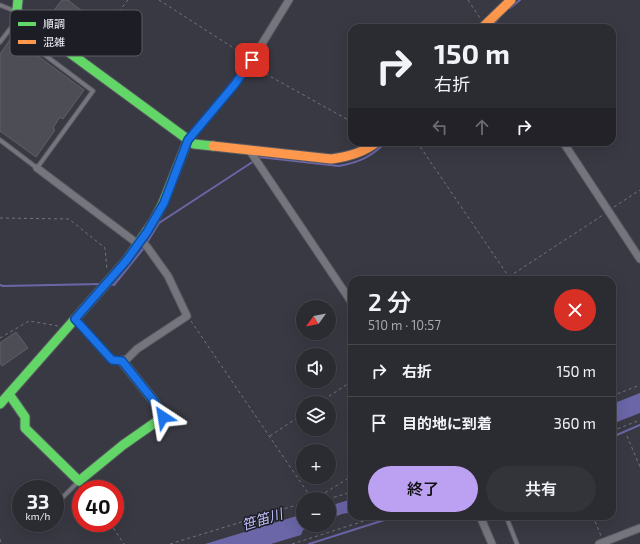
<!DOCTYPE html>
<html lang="ja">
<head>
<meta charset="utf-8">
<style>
  :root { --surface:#2b2b32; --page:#33333a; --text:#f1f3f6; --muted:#a6a7ac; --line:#47474d; --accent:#bca0f2 }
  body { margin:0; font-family:"Exo 2","Noto Sans JP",sans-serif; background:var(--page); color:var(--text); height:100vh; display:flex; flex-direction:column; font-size:15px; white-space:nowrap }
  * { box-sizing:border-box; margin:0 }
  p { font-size:13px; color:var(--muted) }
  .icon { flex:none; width:22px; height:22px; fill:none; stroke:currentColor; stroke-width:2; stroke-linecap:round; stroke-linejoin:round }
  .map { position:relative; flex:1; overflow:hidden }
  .side { position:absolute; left:348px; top:276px; width:268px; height:244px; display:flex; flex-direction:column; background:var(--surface); border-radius:12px; box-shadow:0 4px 16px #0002,0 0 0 1px var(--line) }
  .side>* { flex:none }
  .top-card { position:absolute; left:348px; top:24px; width:268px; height:122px; border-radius:12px; box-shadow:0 4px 16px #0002,0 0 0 1px var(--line); background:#2b2b32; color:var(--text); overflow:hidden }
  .needle { width:26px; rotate:237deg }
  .controls { position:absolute; left:296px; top:300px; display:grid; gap:8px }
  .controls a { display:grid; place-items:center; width:40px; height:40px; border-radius:50%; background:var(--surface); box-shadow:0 4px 16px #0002,0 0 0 1px var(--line); font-size:20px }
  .speed { position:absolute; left:12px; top:480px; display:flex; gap:8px; font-size:20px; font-weight:700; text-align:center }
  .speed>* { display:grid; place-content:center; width:52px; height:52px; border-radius:50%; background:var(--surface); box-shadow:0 4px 16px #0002,0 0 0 1px var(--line); line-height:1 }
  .speed small { font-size:10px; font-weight:400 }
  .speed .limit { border:6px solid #d22; background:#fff; color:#111 }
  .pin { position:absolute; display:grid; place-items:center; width:34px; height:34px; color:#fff; margin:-17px; border-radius:8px; box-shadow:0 2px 6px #0006 }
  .me { position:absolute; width:44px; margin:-22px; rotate:327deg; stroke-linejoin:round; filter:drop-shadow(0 0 3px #0008) }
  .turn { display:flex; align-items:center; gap:14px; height:84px; padding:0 20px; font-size:18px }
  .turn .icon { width:52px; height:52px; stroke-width:2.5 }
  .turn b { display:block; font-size:28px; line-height:34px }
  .lanes { display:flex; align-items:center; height:38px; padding:0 20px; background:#0003; justify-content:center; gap:20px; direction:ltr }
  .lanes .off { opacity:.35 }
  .round { display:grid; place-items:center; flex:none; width:42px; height:42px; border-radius:21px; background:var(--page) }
  .head { display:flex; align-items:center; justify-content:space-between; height:68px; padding:0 20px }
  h1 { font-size:24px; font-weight:600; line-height:30px }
  .cta { display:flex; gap:8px; margin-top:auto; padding:8px 20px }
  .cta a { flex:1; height:46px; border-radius:24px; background:var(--accent); color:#111; font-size:16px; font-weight:600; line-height:46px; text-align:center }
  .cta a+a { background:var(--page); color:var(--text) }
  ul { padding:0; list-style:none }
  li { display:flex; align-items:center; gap:12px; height:52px; padding:0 20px; border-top:1px solid var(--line) }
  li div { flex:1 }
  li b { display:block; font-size:15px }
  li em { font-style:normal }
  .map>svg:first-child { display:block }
</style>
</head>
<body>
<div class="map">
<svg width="640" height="544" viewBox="0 0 640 544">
  <rect width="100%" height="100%" fill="#393943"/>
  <g fill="#6a66a7">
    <polygon points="640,393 640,413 612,424 612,404"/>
    <polygon points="352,499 352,512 342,514 329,519 329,506"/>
    <polygon points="303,514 303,525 317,525 303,530 301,535 271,544 205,544"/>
  </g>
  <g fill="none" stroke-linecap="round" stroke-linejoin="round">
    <g stroke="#6a66a7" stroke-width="2">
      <polyline points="510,8 520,0"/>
      <polyline points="490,28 499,18"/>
      <path d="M257 158 259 157 339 166C360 162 371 157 386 142"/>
      <polyline points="110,284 114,285 143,249 159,223 254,161"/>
      <polyline points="0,285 3,286 101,284"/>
      <polyline points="612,437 640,425"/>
      <polyline points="309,544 397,516"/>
    </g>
  </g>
  <g fill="#4d4d56" stroke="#606068">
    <polygon points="62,0 68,0 86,14 66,40 44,23"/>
    <polygon points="12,37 84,90 63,119 60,117 53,128 55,130 36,157 0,131 0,54"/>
    <polygon points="16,332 28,348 2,366 0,363 0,343"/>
  </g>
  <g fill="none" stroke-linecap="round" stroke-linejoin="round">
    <defs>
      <g id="lane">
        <polyline points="0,5 15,11"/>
        <polyline points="0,42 10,29 93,91 37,168 0,140"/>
        <polyline points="55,505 78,482"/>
        <polyline points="506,516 517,544"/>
      </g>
      <g id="street">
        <polyline points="188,140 235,84 249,65 289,0"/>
        <polyline points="563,142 640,259"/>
        <polyline points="250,151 352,303"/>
        <polyline points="37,168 138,244"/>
        <polyline points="75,319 112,360 122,361 127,359 137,349 187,316 168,276 148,248 141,240"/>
        <polyline points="480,516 492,544"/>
        <polyline points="599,544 640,528"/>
      </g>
      <g id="fast">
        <polyline points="18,0 17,10 21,17 194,144 213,146"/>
        <polyline points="9,394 25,417 25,428 79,481 123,445 163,417 154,401 122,361"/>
        <polyline points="0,404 126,261 153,222 163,203 188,140"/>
      </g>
      <g id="slow">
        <polyline points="482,28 511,0"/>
        <path d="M213 146 331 159C348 157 363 153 377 142"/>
      </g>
    </defs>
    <use href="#lane" stroke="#585860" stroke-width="5.5"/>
    <use href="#street" stroke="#585860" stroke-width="9"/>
    <use href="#fast" stroke="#585860" stroke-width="11"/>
    <use href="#slow" stroke="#585860" stroke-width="11"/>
    <g stroke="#73737a" stroke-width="1" stroke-dasharray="3 3" stroke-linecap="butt">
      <polyline points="159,0 246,56"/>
      <polyline points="468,0 480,18"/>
      <polyline points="84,53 128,0"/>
      <polyline points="255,68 352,122"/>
      <polyline points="417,142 511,280"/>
      <polyline points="614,207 640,190"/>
      <polyline points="0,218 69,219 105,248 107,270"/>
      <polyline points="504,280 603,215"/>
      <polyline points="191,321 312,499"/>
      <polyline points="0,338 29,321 58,326"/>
      <polyline points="612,396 640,385"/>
      <polyline points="319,403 352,381"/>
      <polyline points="612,431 640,420"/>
      <polyline points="270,436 303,414"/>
      <polyline points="627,436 640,467"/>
      <polyline points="86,486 88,489"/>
      <polyline points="315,499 352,476"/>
      <polyline points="328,499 352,492"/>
      <polyline points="593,516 601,536"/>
      <polyline points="110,523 124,544"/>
      <polyline points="0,539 1,544"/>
      <polyline points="170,544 303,503"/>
      <polyline points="292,544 380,516"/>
    </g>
    <use href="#lane" stroke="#75757e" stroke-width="3.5"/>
    <use href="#street" stroke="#75757e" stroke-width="7"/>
    <use href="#fast" stroke="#63d668" stroke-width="9"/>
    <use href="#slow" stroke="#ff974d" stroke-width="9"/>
  </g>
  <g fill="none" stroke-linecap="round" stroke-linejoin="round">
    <defs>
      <polyline id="route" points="163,417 154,401 122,361 112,360 75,319 126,261 147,232 164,203 188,140 235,84 252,60"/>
    </defs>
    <use href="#route" stroke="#114b97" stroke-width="10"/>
    <use href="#route" stroke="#1a73e8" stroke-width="7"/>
  </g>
  <g text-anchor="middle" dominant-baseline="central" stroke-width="3" stroke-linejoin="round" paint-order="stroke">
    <g font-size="14" font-style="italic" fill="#bfbdf8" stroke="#1d1d25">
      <text transform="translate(262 519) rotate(-17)">笹笛川</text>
    </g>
  </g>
  <rect x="10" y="10" width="132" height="46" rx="6" fill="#1d1d25" stroke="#5d5d66" stroke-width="1"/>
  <rect x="18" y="22" width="18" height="4" fill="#63d668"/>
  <rect x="18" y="40" width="18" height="4" fill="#ff974d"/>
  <g font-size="11" fill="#f3f3fe">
    <text x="43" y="28">順調</text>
    <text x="43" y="46">混雑</text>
  </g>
</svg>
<div class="controls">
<a><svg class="needle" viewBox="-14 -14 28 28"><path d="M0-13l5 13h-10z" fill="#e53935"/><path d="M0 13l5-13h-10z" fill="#a6a7ac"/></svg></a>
<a><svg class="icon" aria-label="sound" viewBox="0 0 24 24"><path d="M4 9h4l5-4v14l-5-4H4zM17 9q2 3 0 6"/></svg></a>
<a><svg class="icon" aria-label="layers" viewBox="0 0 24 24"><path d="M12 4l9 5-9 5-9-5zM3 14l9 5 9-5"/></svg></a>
<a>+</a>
<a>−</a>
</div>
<div class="speed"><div>33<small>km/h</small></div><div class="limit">40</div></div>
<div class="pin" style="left:252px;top:60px;background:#d93025"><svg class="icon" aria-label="arrive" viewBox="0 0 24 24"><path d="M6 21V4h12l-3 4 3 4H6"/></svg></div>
<svg class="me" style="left:163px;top:417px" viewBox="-20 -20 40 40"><path d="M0-17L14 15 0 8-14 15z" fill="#1a73e8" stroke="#fff" stroke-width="4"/></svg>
<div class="top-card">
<div class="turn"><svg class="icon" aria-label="right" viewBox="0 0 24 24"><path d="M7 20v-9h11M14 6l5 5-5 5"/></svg><div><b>150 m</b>右折</div></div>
<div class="lanes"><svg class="icon off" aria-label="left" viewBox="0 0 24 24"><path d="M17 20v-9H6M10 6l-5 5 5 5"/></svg><svg class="icon off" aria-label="ahead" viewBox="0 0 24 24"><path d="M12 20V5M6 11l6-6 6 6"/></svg><svg class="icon" aria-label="right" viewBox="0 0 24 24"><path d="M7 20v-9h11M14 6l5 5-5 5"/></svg></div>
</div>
<section class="side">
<div class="head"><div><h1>2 分</h1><p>510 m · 10:57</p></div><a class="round" style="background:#d93025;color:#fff"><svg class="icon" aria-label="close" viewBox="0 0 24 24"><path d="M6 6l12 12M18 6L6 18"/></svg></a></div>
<ul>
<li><svg class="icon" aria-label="right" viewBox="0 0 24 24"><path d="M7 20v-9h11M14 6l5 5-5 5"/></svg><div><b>右折</b></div><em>150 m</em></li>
<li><svg class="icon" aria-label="arrive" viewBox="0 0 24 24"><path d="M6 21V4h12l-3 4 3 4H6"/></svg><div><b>目的地に到着</b></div><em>360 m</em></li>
</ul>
<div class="cta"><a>終了</a><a>共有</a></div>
</section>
</div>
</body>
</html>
